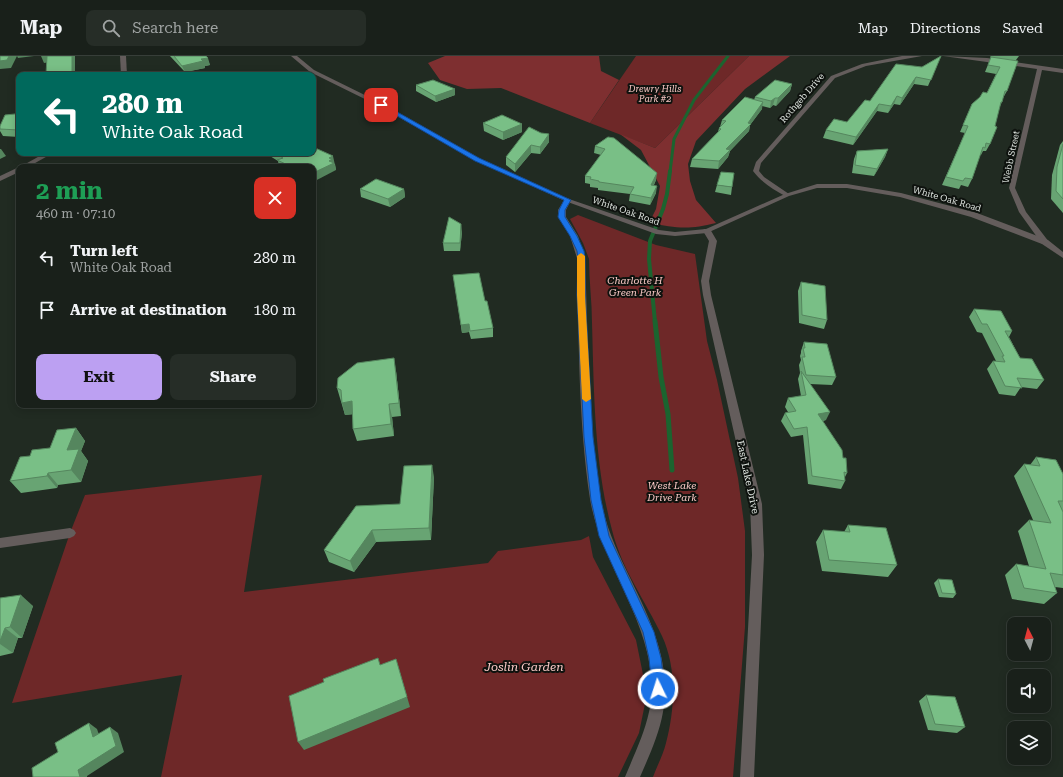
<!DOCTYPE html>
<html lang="en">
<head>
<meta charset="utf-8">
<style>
  :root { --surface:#19201a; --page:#262d27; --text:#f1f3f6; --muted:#9fa3a2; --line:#373e39; --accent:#bca0f2 }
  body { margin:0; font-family:"Roboto Serif",serif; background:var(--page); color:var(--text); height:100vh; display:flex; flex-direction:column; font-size:15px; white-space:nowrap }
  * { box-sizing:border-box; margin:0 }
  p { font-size:13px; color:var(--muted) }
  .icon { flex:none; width:22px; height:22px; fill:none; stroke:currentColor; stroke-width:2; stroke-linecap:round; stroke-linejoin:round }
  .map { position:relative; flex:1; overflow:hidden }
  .panel { position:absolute; left:16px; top:108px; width:300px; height:244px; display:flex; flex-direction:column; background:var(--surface); border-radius:8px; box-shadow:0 2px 10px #0003,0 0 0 1px var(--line) }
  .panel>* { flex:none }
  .guide { position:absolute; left:16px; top:16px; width:300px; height:84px; border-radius:8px; box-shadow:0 2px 10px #0003,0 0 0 1px var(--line); background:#00695c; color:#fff; overflow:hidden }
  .needle { width:26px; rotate:354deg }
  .tools { position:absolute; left:1007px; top:561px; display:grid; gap:8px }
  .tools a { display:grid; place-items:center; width:44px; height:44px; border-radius:8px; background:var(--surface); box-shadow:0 2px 10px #0003,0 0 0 1px var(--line); font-size:20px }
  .pin { position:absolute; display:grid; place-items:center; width:34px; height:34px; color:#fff; margin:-17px; border-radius:8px; box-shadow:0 2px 6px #0006 }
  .me { position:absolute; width:44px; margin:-22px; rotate:356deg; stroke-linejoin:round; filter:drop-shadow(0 0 3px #0008) }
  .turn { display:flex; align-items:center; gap:14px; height:84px; padding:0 20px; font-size:18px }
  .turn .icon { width:52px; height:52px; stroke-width:2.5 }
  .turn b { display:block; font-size:28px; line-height:34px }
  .round { display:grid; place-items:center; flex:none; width:42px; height:42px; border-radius:8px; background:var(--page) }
  .overview { display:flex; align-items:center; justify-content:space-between; height:68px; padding:0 20px }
  h1 { font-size:24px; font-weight:700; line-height:30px; color:#1e9e55 }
  .primary-button { display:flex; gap:8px; margin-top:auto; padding:8px 20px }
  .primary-button a { flex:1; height:46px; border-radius:8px; background:var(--accent); color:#111; font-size:16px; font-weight:700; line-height:46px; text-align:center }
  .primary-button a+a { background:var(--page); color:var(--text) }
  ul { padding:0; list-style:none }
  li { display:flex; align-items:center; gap:12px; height:52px; padding:0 20px }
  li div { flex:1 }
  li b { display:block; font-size:15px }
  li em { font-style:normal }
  header { display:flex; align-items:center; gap:24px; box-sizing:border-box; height:56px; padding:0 20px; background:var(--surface); border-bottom:1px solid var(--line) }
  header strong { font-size:19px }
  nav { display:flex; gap:22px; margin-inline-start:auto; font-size:14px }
  .search { width:280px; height:36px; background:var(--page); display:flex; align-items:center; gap:10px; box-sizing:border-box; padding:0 14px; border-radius:8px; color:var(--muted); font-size:15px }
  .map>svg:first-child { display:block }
</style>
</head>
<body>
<header>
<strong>Map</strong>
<div class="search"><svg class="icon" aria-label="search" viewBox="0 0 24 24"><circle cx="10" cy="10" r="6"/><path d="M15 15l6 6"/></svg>Search here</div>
<nav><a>Map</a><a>Directions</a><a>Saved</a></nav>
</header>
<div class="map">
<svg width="1063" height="721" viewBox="0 0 1063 721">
  <rect width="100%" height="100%" fill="#212b22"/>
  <g fill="#6e2828">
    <polygon points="636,0 749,0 655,92 590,67"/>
    <path d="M578 159 656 189 695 198 707 285 717 324 738 422 745 475V571L733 721H653C657 710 663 699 666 687 675 653 677 612 662 580 645 544 622 514 612 474 594 407 594 335 592 267 592 246 589 225 589 203L583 187 570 163Z"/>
    <polygon points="262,419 244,536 488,507 498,495 581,484 589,480 593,501 636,584 647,638 639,677 618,721 161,721 182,619 12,647 70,477 85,439"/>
  </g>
  <g fill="#7e2f30">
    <polygon points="445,0 599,0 601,15 619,24 590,67 501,32 467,33 440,24 428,7"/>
    <path d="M749 0H790L745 33 696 85 688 108 690 125 696 144 716 167C689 174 676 172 649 167L656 153 660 130 641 94 620 78 655 92Z"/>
  </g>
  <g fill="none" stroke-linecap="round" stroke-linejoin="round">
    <polyline stroke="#1b642f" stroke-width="3" points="670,116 674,83 694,44 728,0"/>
    <polyline stroke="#1b642f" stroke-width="4" points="655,266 649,203 650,185 663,153 667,138 670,115"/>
    <polyline stroke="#1b642f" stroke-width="5" points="655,265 661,321 668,358 672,414"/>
    <g fill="#645d5c" fill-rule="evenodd">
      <polygon points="120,0 126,0 127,19 121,19"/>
      <path d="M902 0H922L866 10 835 22 761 107 759 115 764 121 789 138V140H785C773 133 761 126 753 115L756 106 831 20 862 8Z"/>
      <polygon points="943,0 987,2 1063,13 1063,17 1042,14 1015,132 1026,156 1049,186 1048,188 1042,188 1019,156 1009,132 1037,13"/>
      <polygon points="45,97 53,97 28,111 20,111"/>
      <polygon points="19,111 19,116 0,125 0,120"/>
      <path d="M567 142 571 144 566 154V161L578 180 585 202C588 282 588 364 601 444 606 473 619 499 632 526 651 565 672 610 663 656 659 679 649 700 640 721H625C634 699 644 679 649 656 665 580 602 515 590 443 578 364 579 282 577 202L570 180 558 161V154L565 143Z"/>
      <polygon points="704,173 710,173 717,185 709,225 711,239 762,448 764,499 754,721 740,721 752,499 750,448 703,239 701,225 709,185 703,175"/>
      <polygon points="70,472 74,474 76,477 74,480 70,482 0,492 0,482"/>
    </g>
    <polygon fill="#645d5c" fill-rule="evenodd" points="291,0 297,0 314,14 383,48 479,102 569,143 659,174 675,176 706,173 785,138 817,128 847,128 901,137 977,157 1048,184 1063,196 1063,202 1042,188 971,161 900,141 847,132 817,132 789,140 707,177 675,180 656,178 565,145 475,104 379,50 310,16"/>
  </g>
  <g fill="#68a473">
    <polygon points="170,0 206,0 210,9 205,10 205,12 185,16"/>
    <polygon points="941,0 928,30 914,28 900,49 894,48 888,57 877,55 853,89 823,82 826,74 847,66 870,45 922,11"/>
    <polygon points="991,0 1019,0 1016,4 1007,35 1003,42 1002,46 999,52 990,88 986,95 983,95 981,99 980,99 972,123 968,131 961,129 959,133 942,129 965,77 960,76 972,48 987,37 996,18 985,16 991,1 990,1"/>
    <polygon points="792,28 790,35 776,50 773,49 770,52 762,50 762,53 750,69 749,75 730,95 728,101 718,113 690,111 692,103 718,76 719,72 720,71 722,64 754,44 755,41"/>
    <polygon points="416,29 455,39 436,46 416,35"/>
    <polygon points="19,53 19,81 3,80 0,75 0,70 15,58"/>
    <polygon points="483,67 522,68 522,76 503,84 484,75"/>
    <polygon points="541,77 549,78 549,86 540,98 531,97 515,116 506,109 506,101"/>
    <polygon points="608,81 656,124 654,129 656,137 650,149 629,145 630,138 598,134 598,132 590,131 590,128 585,127 585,120 601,99 594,97 595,90"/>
    <polygon points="1063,85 1063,157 1051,143 1052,119 1060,89"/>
    <polygon points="888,93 885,101 874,120 852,117 854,103 857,95"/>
    <polygon points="265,97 313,97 335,108 336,114 313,111 279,111 278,105"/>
    <polygon points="717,129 732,131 731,139 715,136"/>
    <polygon points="360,133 404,133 405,141 390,151 361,141"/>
    <polygon points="462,176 460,195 444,195 443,187"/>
    <polygon points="453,219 485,245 493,272 493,281 471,283 469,276 462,277"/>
    <polygon points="801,226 827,264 824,273 799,267 798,235"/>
    <polygon points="974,253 1012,275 1009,281 1020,302 1044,324 1037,333 1021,331 1015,340 999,338 987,313 993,305 996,305 982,277 977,276 969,261"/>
    <polygon points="804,286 836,321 832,329 810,328 826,364 823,365 843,402 847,417 845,421 845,425 841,433 808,428 803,379 791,381 781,365 785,357 788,356 785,351 788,342 801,340 798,323 800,317 799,309 801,304 800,300 801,297 801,295"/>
    <polygon points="396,315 401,360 392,361 394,380 357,385 353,373 353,358 345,359 337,332"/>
    <polygon points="76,372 85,385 81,395 88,405 81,426 58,429 57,432 21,437 10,425 30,400 50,392"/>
    <polygon points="1036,401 1063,418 1063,532 1055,531 1057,537 1044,548 1012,543 1005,519 1016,508 1029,510 1018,475 1029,464 1033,464 1014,420 1024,408 1030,409"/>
    <polygon points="434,421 431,484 376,486 354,516 329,506 324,494 400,448"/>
    <polygon points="848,469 897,509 888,521 822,515 816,486 823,474 844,476"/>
    <polygon points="938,523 956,538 953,542 939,541 934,527"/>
    <polygon points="0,542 33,550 22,582 18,582 13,597 0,600"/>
    <polygon points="926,639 965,671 957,677 928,674 919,645"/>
  </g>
  <g fill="#55865e">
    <polygon points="9,0 17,0 11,12 0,13 0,5"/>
    <polygon points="17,0 34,0 18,2"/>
    <polygon points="41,0 47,0 50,6 44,7"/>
    <rect x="72" y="0" width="3" height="19"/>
    <polygon points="208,2 210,9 205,10 205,12 185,16 182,10 201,3"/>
    <polygon points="916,21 914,28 900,49 902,42"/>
    <polygon points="792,28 790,35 776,50 778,42"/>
    <polygon points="455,33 455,39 436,46 435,40"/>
    <polygon points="897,40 894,48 888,57 891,50"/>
    <polygon points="775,42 773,49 770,52 771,45"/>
    <polygon points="763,46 762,53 750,69 749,75 730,95 728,101 718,113 719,105 726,93 748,67"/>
    <polygon points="879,48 877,55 853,89 856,81"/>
    <polygon points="522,68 522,76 503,84 503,76"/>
    <polygon points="549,78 549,86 540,98 540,91"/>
    <polygon points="531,89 531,97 515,116 515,108"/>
    <polygon points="0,93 1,93 6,100 0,103"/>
    <polygon points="888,93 885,101 874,120 877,113"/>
    <polygon points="333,100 336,114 313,126 313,117 329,102"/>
    <polygon points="657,117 656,124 650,136 651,129"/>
    <polygon points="657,130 656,137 650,149 651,142"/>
    <polygon points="404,133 405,141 390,151 388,143"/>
    <polygon points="461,168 462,176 460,195 460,187"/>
    <polygon points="469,268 469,276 462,277 461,269"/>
    <polygon points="394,302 396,315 401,360 399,347"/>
    <polygon points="352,345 356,358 345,359 342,347"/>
    <polygon points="389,348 392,361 394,380 391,368"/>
    <polygon points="830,356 826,364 815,366 818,358"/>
    <polygon points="76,372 85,385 81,395 88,405 81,426 71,414 67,394"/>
    <polygon points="432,409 434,421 431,484 429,472"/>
    <polygon points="48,417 58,429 57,432 47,420"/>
    <polygon points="372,474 376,486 354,516 350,505"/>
    <polygon points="21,539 33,550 22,582 10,571"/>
    <polygon points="5,572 18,582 13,597 0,588 0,585"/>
    <polygon points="396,603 410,651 304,694 298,686"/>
    <polygon points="89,667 97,673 102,687 93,681"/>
    <polygon points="110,671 118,677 124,696 87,720 87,721 80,721 78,714"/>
  </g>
  <g fill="#79bf86" stroke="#55865e">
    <polygon points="0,0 9,0 7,4 0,5"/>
    <polygon points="47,0 72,0 72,19 46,19"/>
    <polygon points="174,0 206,0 208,2 201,3 203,5 182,10"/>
    <polygon points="941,0 931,24 916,21 902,42 897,40 891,50 879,48 856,81 826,74 834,63 847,66 865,44 870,45 896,8 922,11"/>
    <polygon points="991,1 1018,5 1007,35 1005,35 1002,46 1001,46 995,70 997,71 990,88 986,87 985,92 983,91 972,123 965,122 963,125 946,121 968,70 963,69 972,48 980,41 983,36 987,37 1000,11 988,9"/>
    <polygon points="433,24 455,33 435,40 416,29"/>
    <polygon points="775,24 792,28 778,42 775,42 771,45 755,41"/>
    <polygon points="745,41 763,46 748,67 751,68 726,93 730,94 719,105 692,103 721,73 719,72 726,65 722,64"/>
    <polygon points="19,53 19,74 0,73 0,70 5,59 15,58"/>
    <polygon points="502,59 522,68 503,76 483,67"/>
    <polygon points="529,71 541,77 549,78 540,91 531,89 515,108 506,101"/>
    <polygon points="608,81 614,82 657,117 651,129 657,130 651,142 630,138 634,131 599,126 599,125 590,123 591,121 585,120 605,93 595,90"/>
    <polygon points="1063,88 1063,143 1056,135 1057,111"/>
    <polygon points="313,91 333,100 329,102 332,103 329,105 334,107 313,117 313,111 292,111 277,104 283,102 275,97 313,97"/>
    <polygon points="888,93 877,113 855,109 857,95"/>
    <polygon points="721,116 734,117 732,131 717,129"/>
    <polygon points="376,123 404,133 388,143 360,133"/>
    <polygon points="449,161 461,168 460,187 443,187"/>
    <polygon points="479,217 485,245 487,245 493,272 470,275 469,268 461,269 453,219"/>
    <polygon points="801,226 825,230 827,264 802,259"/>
    <polygon points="974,253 1001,255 1012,275 1005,275 1020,302 1032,303 1044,324 1017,322 1022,332 1005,330 993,305 1005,306 1002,300 1004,300 987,268 982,268"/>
    <polygon points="804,286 827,288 836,321 806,319 802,301 805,301 803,292 805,292"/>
    <polygon points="394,302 399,347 389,348 391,368 353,373 352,345 342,347 341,334 337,332 338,322 357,307"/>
    <polygon points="801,315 830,356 818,358 842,394 843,402 846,402 847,417 844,416 845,425 812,420 807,371 794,373 785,357 796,355 788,342 806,339"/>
    <polygon points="76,372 67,394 79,393 71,414 48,417 47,420 10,425 20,401 30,400 32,394 50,392 57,374"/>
    <polygon points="1036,401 1056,404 1063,418 1063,445 1058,445 1063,456 1063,519 1050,517 1057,537 1024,532 1016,508 1046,513 1029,464 1051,467 1024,408 1040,410"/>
    <polygon points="432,409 429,472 372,474 350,505 324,494 356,450 400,448 404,410"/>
    <polygon points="848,469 886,472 897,509 829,504 823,474 850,476"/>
    <polygon points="938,523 952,524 956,538 942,537"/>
    <polygon points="21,539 10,571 5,572 0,585 0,542"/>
    <polygon points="378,602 380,609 396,603 407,641 298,686 289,640 324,626 323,623"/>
    <polygon points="926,639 955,641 965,671 935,668"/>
    <polygon points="89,667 93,681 110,671 116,690 78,714 80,721 33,721 32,712 58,696 55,687"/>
  </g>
  <polygon fill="#1a73e8" stroke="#114b97" points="380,48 383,48 479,102 571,144 565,154 565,161 577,180 584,195 585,202 585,239 593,381 601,444 609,480 654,576 661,602 665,633 663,637 658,639 654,637 652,633 649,602 643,576 599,480 591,444 584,381 577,239 578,202 577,195 570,180 558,161 559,154 564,144 475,105 380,50"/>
  <polygon fill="#f59e0b" points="581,197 585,200 585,239 591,343 586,346 582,343 577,239 577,200"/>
  <g text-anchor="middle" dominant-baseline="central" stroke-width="4" stroke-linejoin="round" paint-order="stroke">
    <g font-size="9" font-style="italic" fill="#fac9c6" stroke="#0e120e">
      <text x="655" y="33">Drewry Hills<tspan x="655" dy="10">Park #2</tspan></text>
    </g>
    <g font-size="9" fill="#dfe5e0" stroke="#0e120e">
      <text transform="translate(802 42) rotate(-49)">Rothgeb Drive</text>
      <text transform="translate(1011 101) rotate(-78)">Webb Street</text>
      <text transform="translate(947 143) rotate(16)">White Oak Road</text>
      <text transform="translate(626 155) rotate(19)">White Oak Road</text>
    </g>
    <g font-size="10" font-style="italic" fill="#fac9c6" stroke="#0e120e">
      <text x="635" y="224">Charlotte H<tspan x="635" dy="12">Green Park</tspan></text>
      <text x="672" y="429">West Lake<tspan x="672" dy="12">Drive Park</tspan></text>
    </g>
    <g font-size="10" fill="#dfe5e0" stroke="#0e120e">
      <text transform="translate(748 421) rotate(78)">East Lake Drive</text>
    </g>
    <g font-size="12" font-style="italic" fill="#fac9c6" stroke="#0e120e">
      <text x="524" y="611">Joslin Garden</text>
    </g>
  </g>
</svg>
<div class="tools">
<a><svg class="needle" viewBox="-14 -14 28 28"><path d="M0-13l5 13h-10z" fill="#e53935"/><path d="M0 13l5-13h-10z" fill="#9fa3a2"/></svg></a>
<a><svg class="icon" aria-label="sound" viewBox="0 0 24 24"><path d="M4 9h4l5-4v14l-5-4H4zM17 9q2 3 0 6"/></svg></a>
<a><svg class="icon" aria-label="layers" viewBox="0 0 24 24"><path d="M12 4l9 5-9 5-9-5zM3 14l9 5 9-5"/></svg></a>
</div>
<div class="pin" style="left:381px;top:49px;background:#d93025"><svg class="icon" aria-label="arrive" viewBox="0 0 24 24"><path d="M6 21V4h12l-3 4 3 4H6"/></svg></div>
<svg class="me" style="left:658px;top:633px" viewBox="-20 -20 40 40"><circle r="17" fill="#1a73e8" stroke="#fff" stroke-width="3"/><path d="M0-11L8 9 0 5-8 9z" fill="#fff"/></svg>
<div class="guide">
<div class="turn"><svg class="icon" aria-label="left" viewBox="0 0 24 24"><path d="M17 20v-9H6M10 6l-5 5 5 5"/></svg><div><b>280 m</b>White Oak Road</div></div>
</div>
<section class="panel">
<div class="overview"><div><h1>2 min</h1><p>460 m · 07:10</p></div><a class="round" style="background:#d93025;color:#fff"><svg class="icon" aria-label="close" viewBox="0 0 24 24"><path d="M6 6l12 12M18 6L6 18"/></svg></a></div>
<ul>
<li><svg class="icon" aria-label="left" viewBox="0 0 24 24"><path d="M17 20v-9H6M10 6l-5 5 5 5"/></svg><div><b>Turn left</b><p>White Oak Road</p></div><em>280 m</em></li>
<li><svg class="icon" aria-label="arrive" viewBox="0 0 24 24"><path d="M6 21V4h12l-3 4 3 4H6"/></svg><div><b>Arrive at destination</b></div><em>180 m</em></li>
</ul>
<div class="primary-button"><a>Exit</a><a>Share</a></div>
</section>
</div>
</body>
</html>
